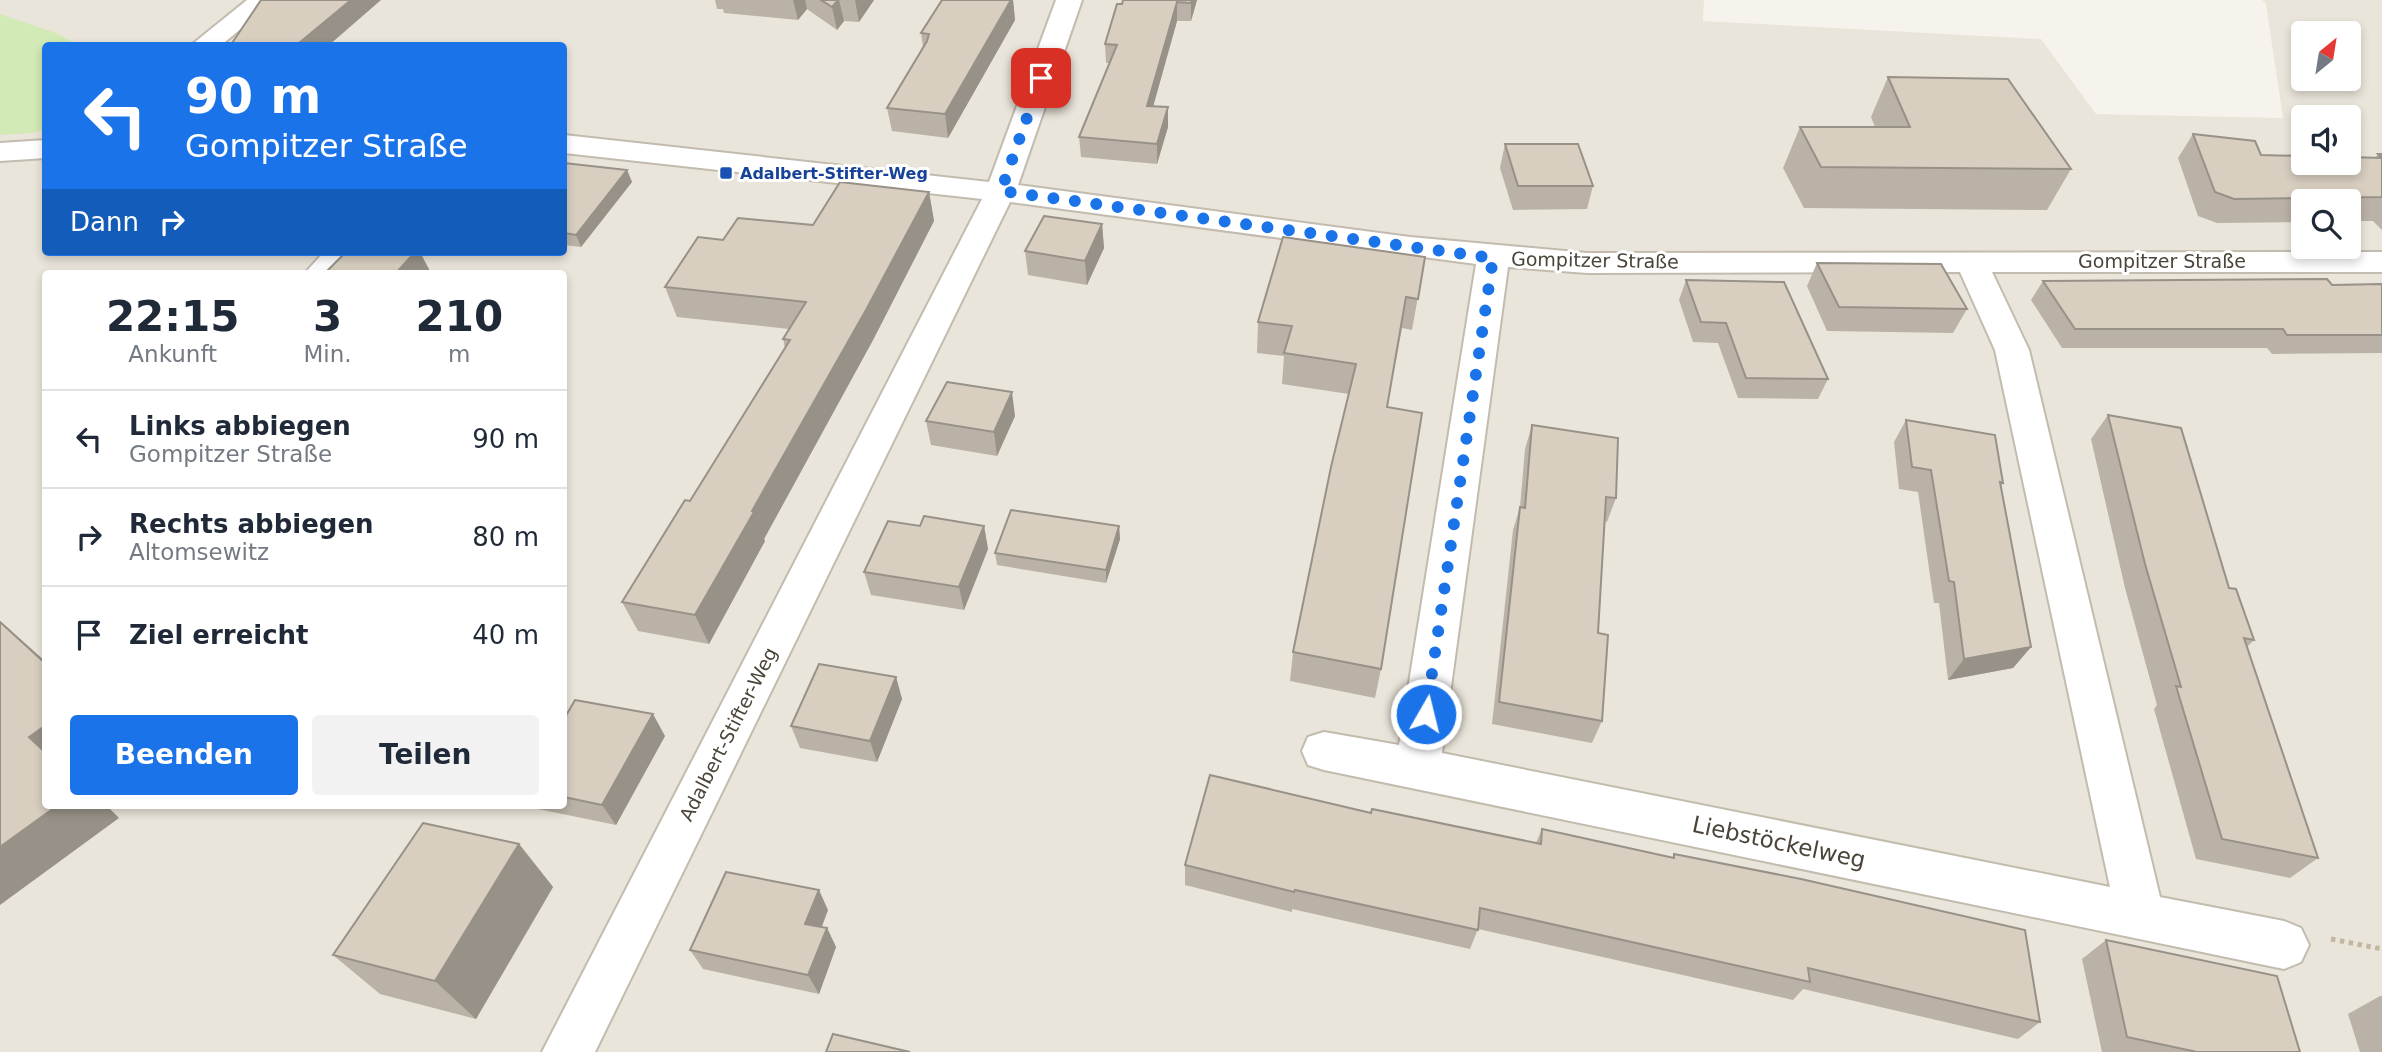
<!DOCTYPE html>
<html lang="de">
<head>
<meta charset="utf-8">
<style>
  :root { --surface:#fff; --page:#f2f2f3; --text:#1f2937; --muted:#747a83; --line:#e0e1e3; --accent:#1a73e8 }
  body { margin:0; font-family:"DejaVu Sans",sans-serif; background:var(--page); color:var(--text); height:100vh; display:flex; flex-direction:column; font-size:26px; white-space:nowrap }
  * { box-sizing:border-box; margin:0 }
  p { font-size:23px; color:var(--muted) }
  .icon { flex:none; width:38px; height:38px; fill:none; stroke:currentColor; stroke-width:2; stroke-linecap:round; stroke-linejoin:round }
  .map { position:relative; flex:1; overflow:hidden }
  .details { position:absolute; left:42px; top:270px; width:525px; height:539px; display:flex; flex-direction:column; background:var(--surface); border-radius:7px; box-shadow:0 4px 10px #0003 }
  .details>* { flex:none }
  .banner { position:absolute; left:42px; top:42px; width:525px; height:214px; border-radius:7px; box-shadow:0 4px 10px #0003; background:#1a73e8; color:#fff; overflow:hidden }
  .needle { width:46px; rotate:30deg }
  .fabs { position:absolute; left:2291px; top:21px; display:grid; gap:14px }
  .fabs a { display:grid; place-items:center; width:70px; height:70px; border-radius:7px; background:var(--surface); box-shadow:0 4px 10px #0003; font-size:35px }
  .pin { position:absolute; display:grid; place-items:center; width:60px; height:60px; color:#fff; margin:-30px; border-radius:14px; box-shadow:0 4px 10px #0006 }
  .me { position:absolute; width:77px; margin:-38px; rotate:8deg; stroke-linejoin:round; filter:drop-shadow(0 0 5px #0008) }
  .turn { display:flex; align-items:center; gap:24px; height:147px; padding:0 28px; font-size:32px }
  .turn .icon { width:91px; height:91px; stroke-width:2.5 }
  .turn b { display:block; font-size:49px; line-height:60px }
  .then { display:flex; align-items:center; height:66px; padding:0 28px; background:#0003; gap:14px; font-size:26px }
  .eta { display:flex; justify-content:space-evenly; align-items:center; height:119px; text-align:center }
  .eta b { font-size:42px; font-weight:800; line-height:49px }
  .cta { display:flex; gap:14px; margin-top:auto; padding:14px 28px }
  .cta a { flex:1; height:80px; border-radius:7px; background:var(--accent); color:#fff; font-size:28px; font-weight:800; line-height:80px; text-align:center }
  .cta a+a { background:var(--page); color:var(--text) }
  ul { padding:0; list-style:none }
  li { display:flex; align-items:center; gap:21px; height:98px; padding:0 28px; border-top:2px solid var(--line) }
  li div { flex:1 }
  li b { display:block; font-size:26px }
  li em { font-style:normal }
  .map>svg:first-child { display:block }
</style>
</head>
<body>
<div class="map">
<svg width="2382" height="1052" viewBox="0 0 2382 1052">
  <rect width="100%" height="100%" fill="#f6f3ec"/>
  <path fill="#eae5da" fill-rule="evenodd" d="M0 0H1704L1703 21 2041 39 2096 114 2283 118 2266 4 2262 0H2382V1052H0ZM2303 33H2348V79H2303ZM46 46H564V252H46ZM2303 117H2348V163H2303ZM2303 201H2348V247H2303ZM46 273H564V805H46Z"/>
  <polygon fill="#d2eab5" points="0,14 56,33 78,45 46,46 45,129 32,133 0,135"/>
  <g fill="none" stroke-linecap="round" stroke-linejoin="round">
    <defs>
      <g id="minor">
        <polygon points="247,0 276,0 220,46 190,46"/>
        <path d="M1056 0H1082L1018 185 1410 237 1587 253 2382 252V272H1992L2029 350 2160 897 2284 921 2301 928 2309 945 2301 962 2284 969 1324 770 1308 765 1302 751 1308 737 1324 732 1399 745 1476 264 1010 202 595 1052H542L982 199 564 153V135L989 182ZM1508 267 1587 273 1960 272 1995 350 2110 887 1442 753Z"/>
        <polygon points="46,140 46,158 0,161 0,143"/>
        <polygon points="324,252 358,252 339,273 305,273"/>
      </g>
    </defs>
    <use href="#minor" stroke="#c2bbae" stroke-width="4"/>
    <polyline stroke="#c4b79f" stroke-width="5" stroke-dasharray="4.5 4.5" stroke-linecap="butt" points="2331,939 2382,949"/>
    <use href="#minor" fill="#fff" fill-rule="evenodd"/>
  </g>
  <g fill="#bab2a6">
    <polygon points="715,0 874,0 859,22 844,21 837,30 807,9 798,20 724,13 723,9 717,9"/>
    <polygon points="942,0 1013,0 1015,20 948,138 892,131 887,108 923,47 921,33"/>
    <polygon points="1197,0 1191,21 1177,21 1153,106 1168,127 1157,164 1081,157 1079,137 1110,63 1106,63 1105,44 1122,4"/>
    <polygon points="1888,77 2071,169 2047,210 1804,208 1783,168 1800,127 1875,127 1871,117"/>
    <polygon points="2193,134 2261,155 2375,158 2378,154 2382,154 2382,230 2373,221 2348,221 2348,201 2303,201 2303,222 2217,223 2198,216 2178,158"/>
    <polygon points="1505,144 1593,186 1587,209 1513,210 1500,168"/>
    <polygon points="564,163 627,170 632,182 581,247 564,245"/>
    <polygon points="929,192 934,221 873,340 764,539 765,541 709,644 638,631 622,602 690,501 785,348 783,339 789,329 677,317 665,287 723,240 813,225"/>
    <polygon points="1102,224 1104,248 1087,285 1028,275 1025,251"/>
    <polygon points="1425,257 1412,330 1402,328 1387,407 1381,669 1375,698 1290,681 1293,652 1349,394 1282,384 1284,356 1257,353 1258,322"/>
    <polygon points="1817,263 1967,309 1953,333 1827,331 1807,286"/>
    <polygon points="1686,280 1828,379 1818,399 1738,398 1718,343 1693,342 1679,300"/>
    <polygon points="2043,281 2332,285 2382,284 2382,353 2272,354 2267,348 2062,348 2031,300"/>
    <polygon points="2108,415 2254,640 2247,647 2318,858 2290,878 2196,859 2154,709 2157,705 2125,588 2091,439"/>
    <polygon points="1015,416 997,456 931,445 926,421"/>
    <polygon points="1906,420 2003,483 2000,487 2031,647 2013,668 1948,680 1939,603 1934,603 1918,492 1899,489 1894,442"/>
    <polygon points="1532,425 1616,498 1607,522 1605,521 1598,633 1602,721 1592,743 1492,724 1513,530 1520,507 1525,449"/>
    <polygon points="920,526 984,526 988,549 964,610 871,595 864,572"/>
    <polygon points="1119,526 1120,539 1106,583 997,565 995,553"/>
    <polygon points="896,677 902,699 877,762 800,748 791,726"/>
    <polygon points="564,719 665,736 616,825 538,809 534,805 564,805"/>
    <polygon points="1371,813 1536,843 1542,829 1672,858 1674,854 2040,1022 2018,1039 1803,989 1793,1000 1478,929 1470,949 1292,909 1292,912 1185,885 1185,865"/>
    <polygon points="519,844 553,887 476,1019 380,994 333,955"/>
    <polygon points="828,910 822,927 827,928 836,947 819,994 703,969 690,950"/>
    <polygon points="2106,940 2300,1052 2102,1052 2082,959"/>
    <polygon points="2380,996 2382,996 2382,1052 2360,1052 2348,1014"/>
  </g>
  <g fill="#979187">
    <polygon points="351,0 381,0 328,46 300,46 299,43"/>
    <polygon points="793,0 805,0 807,9 798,20"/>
    <polygon points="838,0 839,0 844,21 837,30 832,7"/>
    <polygon points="855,0 874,0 859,22"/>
    <polygon points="1011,0 1013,0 1015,20 948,138 945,114"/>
    <polygon points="1192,0 1197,0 1191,21 1191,3"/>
    <polygon points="1177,2 1177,21 1148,125 1147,106"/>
    <polygon points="1168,107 1168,127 1157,164 1157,144"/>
    <polygon points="627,170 632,182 581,247 576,235"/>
    <polygon points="929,192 934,221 873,340 764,539 765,541 709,644 695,615"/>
    <polygon points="1102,224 1104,248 1087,285 1085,261"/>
    <polygon points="415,252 420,252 431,273 396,273"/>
    <polygon points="1012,392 1015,416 997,456 994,432"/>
    <polygon points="984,526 988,549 964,610 959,587"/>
    <polygon points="1119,526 1120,539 1106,583 1106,570"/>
    <polygon points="0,621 46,662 46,664 0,622"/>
    <polygon points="2031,647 2013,668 1948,680 1964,659"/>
    <polygon points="896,677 902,699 877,762 870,741"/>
    <polygon points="653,714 665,736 616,825 602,805"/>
    <polygon points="46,725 46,753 29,737"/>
    <polygon points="58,805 106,805 119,818 0,905 0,847"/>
    <polygon points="519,844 553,887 476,1019 435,981"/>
    <polygon points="819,890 828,910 815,943 805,924"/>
    <polygon points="827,928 836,947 819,994 808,975"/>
  </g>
  <g fill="#d8cfc1" stroke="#979187" stroke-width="2">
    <polygon points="261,0 351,0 299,43 320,43 319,46 230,46"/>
    <polygon points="821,0 838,0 832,7"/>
    <polygon points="942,0 1011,0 945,114 887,108 927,41 929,34 921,33"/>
    <polygon points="1123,0 1192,0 1191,3 1177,2 1147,106 1168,107 1157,144 1079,137 1117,45 1105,44 1117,4 1122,4"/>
    <polygon points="1888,77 2008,79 2071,169 1821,167 1800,127 1910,127"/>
    <polygon points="2193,134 2255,141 2261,155 2303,156 2303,163 2348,163 2348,157 2382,158 2378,154 2382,154 2382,197 2234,199 2215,192"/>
    <polygon points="1505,144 1578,144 1593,186 1518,186"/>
    <polygon points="564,163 627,170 576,235 564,233"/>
    <polygon points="840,182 929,192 866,310 752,511 754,512 695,615 622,602 685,500 690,501 790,340 783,339 806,302 665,287 698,237 723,240 738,218 813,225"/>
    <polygon points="1044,216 1102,224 1085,261 1025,251"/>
    <polygon points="1283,237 1425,257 1418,299 1406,297 1387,407 1422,413 1381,669 1293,652 1331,467 1356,364 1284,353 1292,326 1258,322"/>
    <polygon points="346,252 415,252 396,273 325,273"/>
    <polygon points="1817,263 1941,264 1967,309 1839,307"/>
    <polygon points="2327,279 2332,285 2382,284 2382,335 2287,335 2283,329 2075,329 2043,281"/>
    <polygon points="1686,280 1784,282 1828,379 1746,378 1726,323 1701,322"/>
    <polygon points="947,382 1012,392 994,432 926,421"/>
    <polygon points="2108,415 2181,428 2229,588 2236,589 2254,640 2244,638 2318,858 2222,839 2176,686 2181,687 2145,564"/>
    <polygon points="1906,420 1995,435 2003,483 2000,482 2031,647 1964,659 1954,582 1949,581 1931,470 1912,467"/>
    <polygon points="1532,425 1618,438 1616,498 1606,497 1598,633 1608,635 1602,721 1499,702 1520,507 1525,508"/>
    <polygon points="1011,510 1119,526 1106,570 995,553"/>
    <polygon points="924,516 984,526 959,587 864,572 888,521 920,526"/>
    <polygon points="0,622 46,664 46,725 29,737 46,753 46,805 58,805 0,847"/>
    <polygon points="819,664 896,677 870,741 791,726"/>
    <polygon points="575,700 653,714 602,805 564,797 564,719"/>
    <polygon points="1210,775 1371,813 1372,809 1541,844 1542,829 1674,858 1674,854 1801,879 2025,930 2040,1022 1808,968 1810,982 1480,908 1478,930 1295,890 1294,892 1185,865"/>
    <polygon points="423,823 519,844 435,981 333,955"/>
    <polygon points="726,872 819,890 805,924 827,928 808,975 690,950"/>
    <polygon points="2106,940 2277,976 2300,1052 2197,1052 2127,1037"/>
    <polygon points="833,1034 910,1052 826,1052"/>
  </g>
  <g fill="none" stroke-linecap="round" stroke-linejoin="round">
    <polyline stroke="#1a73e8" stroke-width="12" stroke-dasharray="0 21.6" points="1041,78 1001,191 1493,258 1426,714"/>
  </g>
  <rect fill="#1a4fb4" stroke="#fff" stroke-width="2.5" x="719" y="166" width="14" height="14" rx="3.5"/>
  <g text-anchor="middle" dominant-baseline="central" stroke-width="6" stroke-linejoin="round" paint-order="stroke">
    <g font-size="16" font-weight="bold" fill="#164399" stroke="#fff" text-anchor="start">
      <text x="740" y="173">Adalbert-Stifter-Weg</text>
    </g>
    <g font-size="19" fill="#4b4439" stroke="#fff">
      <text transform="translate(1595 260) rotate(1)">Gompitzer Straße</text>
      <text x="2162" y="261">Gompitzer Straße</text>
      <text transform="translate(728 734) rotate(-63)">Adalbert-Stifter-Weg</text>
    </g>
    <g font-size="23" fill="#4b4439" stroke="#fff">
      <text transform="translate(1779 842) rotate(12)">Liebstöckelweg</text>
    </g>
  </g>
</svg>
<div class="fabs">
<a><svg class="needle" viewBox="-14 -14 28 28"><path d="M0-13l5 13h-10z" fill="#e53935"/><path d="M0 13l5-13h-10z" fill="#747a83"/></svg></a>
<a><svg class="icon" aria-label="sound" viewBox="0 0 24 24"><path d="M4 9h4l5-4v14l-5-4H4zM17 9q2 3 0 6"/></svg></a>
<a><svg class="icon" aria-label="search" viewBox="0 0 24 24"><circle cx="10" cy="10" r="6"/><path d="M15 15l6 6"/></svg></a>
</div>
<div class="pin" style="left:1041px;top:78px;background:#d93025"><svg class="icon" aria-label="arrive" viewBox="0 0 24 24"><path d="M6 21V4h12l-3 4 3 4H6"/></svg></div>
<svg class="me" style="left:1426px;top:714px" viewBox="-20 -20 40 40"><circle r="17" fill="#1a73e8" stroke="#fff" stroke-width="3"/><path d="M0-11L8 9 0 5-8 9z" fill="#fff"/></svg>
<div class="banner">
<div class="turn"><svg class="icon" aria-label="left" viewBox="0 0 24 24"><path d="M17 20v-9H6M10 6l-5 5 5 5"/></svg><div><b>90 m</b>Gompitzer Straße</div></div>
<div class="then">Dann<svg class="icon" aria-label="right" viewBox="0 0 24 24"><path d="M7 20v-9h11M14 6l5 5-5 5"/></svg></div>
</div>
<section class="details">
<div class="eta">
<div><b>22:15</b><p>Ankunft</p></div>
<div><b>3</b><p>Min.</p></div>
<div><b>210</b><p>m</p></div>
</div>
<ul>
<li><svg class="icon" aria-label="left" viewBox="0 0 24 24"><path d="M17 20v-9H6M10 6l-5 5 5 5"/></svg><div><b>Links abbiegen</b><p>Gompitzer Straße</p></div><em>90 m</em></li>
<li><svg class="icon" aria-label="right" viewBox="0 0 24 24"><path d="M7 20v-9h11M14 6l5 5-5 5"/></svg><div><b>Rechts abbiegen</b><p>Altomsewitz</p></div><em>80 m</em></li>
<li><svg class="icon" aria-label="arrive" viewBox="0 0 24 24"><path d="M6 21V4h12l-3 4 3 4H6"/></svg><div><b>Ziel erreicht</b></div><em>40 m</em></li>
</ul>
<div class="cta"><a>Beenden</a><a>Teilen</a></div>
</section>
</div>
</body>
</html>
